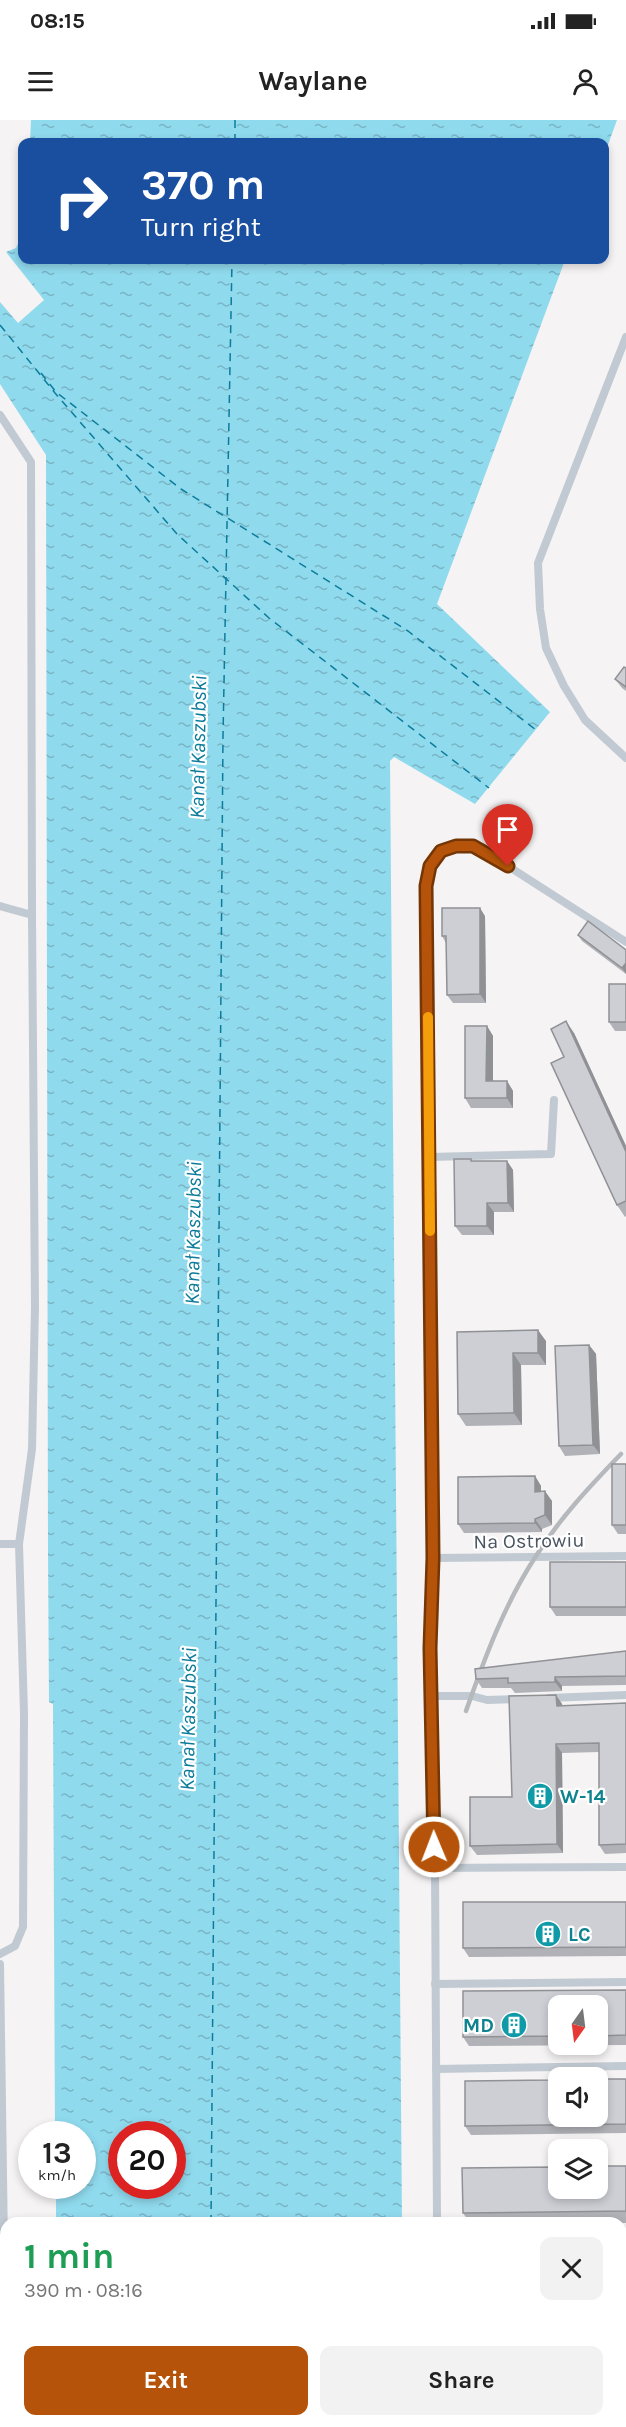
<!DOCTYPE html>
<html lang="en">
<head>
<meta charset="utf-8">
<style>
  :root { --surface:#fff; --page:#f2f2f2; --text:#222; --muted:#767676; --accent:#b45309 }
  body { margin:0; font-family:Karla,sans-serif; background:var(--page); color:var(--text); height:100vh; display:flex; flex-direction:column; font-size:22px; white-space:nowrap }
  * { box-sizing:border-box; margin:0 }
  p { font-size:20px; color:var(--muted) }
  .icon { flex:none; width:33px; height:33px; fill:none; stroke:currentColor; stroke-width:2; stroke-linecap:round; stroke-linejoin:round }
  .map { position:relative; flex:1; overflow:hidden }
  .sheet { position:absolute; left:0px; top:2097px; width:627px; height:210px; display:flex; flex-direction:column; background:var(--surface); border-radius:18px 18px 0 0; box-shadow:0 3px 9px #0003 }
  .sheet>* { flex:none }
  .hud { position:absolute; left:18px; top:18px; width:591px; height:126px; border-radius:12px; box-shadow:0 3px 9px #0003; background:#1a4fa0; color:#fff; overflow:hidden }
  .needle { width:39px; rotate:194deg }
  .controls { position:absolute; left:548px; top:1875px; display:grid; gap:12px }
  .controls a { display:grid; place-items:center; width:60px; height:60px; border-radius:12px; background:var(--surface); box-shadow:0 3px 9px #0003; font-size:30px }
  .speed { position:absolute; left:18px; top:2001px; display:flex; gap:12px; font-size:30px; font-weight:700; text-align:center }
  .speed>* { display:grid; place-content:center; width:78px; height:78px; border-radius:50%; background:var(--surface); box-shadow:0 3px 9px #0003; line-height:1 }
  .speed small { font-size:15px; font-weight:400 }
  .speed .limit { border:9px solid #d22; background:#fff; color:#111 }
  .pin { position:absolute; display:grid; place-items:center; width:51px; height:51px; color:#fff; margin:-62px -26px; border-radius:50% 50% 50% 0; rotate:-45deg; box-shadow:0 0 6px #0007 }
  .pin .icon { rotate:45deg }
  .me { position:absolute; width:66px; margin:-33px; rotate:359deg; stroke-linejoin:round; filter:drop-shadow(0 0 4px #0008) }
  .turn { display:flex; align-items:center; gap:21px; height:126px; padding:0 24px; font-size:27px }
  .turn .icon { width:78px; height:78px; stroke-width:2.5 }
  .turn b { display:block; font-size:42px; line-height:51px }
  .round { display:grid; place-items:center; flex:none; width:63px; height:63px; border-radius:12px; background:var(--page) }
  .summary { display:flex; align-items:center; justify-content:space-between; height:102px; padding:0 24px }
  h1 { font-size:36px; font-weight:700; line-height:45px; color:#1e9e55 }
  .primary-button { display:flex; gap:12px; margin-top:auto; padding:12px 24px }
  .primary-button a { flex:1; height:69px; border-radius:12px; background:var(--accent); color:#fff; font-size:24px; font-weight:700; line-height:69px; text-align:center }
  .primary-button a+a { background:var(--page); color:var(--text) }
  .status { display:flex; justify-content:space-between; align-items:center; height:42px; padding:0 30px; background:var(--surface); direction:ltr }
  .status svg { height:16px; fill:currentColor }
  header { display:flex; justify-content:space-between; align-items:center; height:78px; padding:0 24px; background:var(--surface); font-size:27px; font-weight:700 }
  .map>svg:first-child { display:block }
</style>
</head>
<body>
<div class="status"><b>08:15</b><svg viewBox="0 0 49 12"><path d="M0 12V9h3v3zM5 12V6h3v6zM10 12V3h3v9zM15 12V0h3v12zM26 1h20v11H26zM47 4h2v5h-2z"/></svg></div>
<header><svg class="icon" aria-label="menu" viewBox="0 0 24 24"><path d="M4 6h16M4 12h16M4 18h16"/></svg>Waylane<svg class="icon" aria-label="person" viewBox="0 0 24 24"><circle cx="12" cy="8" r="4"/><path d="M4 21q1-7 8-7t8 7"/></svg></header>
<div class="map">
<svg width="626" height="2307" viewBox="0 0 626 2307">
  <defs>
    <pattern id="water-ripples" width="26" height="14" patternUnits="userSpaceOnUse" patternTransform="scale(1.5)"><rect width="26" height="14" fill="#90daee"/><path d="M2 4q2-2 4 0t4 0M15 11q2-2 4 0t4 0" fill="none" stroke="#78b4c4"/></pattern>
  </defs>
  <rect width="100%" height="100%" fill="#f5f3f3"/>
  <g fill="url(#water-ripples)" fill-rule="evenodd">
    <polygon points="31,0 617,0 605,33 604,22 30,22"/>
    <path d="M22 115V140H565L437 484 550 592 475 684 394 637 390 641 402 2103H56V2066H82V2014H55L53 1584 49 1582 48 1431 46 335 0 264V182L18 203 44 180 6 132 16 128ZM172 2014V2066H122V2014Z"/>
    <rect x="57" y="2301" width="346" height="6"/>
  </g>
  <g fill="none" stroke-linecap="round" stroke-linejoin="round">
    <g stroke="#0c7c9b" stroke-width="1.5" stroke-dasharray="8 6" stroke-linecap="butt">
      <polyline points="235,22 235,0"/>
      <polyline points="0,205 55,273 177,414 269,498 489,668"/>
      <polyline points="41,253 56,272 181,369 408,511 536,610"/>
      <polyline points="211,2103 223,616 232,140"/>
      <polyline points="210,2307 210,2301"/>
    </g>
    <g stroke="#c1cad2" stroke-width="8">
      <polyline points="626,217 538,443 540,489 546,528 564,566 585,600 626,638"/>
      <polyline points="0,295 31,342 32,795"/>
      <polyline points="0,786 32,795 35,1186 32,1329 19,1424 24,1593 23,1807 15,1826 0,1834"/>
      <polyline points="429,1037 551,1034 554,980"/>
      <polyline points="0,1424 19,1424"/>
      <polyline points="433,1438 626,1436"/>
      <polyline points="431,1576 472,1576 487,1580 518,1579"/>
      <polyline points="549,1578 626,1575"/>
      <polyline points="435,1748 430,1528 433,1438 426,766 430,746 441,731 456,726 473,726 508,746 626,822"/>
      <polyline points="0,1844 6,2267"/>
      <polyline points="435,1864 626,1862"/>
      <polyline points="436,1949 626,1946"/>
      <polyline points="437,2103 435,1748 626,1747"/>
      <polyline points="621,2134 626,2134"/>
      <polyline points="621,2213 626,2213"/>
      <polyline points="621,2300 626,2300"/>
      <polyline points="6,2301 7,2307"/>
      <polyline points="438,2301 438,2307"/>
    </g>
    <path stroke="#b5b8bd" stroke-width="4.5" d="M466 1591C485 1537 505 1483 536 1436 560 1398 590 1366 621 1334"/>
  </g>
  <g fill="#b0b2b7" fill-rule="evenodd">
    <polygon points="626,548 626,571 622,568 615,559"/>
    <polygon points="485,796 486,883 453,883 447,875 446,823 442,816"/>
    <polygon points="578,815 626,830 626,854 582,821"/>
    <polygon points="626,864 626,911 615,911 609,902"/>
    <polygon points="487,906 493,916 493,961 507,961 513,971 513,988 471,988 465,978"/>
    <polygon points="574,913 626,1026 626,1096 625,1097 617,1085 564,937"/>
    <polygon points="471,1039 473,1041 507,1041 513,1050 514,1092 494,1092 494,1115 462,1115 455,1106"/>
    <polygon points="457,1212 546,1221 546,1245 521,1245 522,1305 466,1306 458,1294"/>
    <polygon points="589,1225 596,1234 600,1334 565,1336 559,1326"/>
    <polygon points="626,1344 626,1414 618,1414 612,1405"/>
    <polygon points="535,1356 541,1366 541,1371 552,1381 552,1405 542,1409 542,1412 464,1413 458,1404"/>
    <polygon points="626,1442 626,1496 556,1496 550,1487"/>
    <polygon points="626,1531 626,1565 562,1566 562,1571 515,1573 511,1568 482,1568 476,1559"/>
    <polygon points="556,1575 562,1584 563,1586 626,1583 626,1733 605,1734 599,1725 599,1632 562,1633 563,1733 477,1735 470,1726 512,1677"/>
    <polygon points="626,1782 626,1836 469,1837 463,1828"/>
    <path d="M626 1870V1925L469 1926 463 1917V1871ZM558 1886H597V1924H558Z"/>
    <polygon points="568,1952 572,1958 558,1958 558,1996 626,1959 626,2013 471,2015 465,2006"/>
    <polygon points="626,2046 626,2103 470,2103 463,2093"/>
    <rect x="621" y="2137" width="5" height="55"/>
    <rect x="621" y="2226" width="5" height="56"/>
  </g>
  <g fill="#909195">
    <polygon points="480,788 485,796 486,883 480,874"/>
    <polygon points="626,843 626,854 622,848"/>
    <polygon points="566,901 574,913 626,1026 626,1032"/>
    <polygon points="487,906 493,916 493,970 486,961"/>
    <polygon points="507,961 513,971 513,988 507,978"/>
    <polygon points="507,1041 513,1050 514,1092 508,1083"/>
    <polygon points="487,1083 494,1092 494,1115 487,1106"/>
    <polygon points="538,1210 546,1221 546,1245 538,1233"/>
    <polygon points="589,1225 596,1234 600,1334 593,1325"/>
    <polygon points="513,1233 521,1245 522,1305 514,1293"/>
    <polygon points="535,1356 541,1366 541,1381 535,1372"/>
    <polygon points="545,1371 552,1381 552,1405 545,1395"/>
    <polygon points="535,1399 542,1409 542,1412 535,1403"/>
    <polygon points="555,1557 562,1566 562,1571 555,1562"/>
    <polygon points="556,1575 562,1584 563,1595 557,1586"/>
    <polygon points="556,1624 562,1633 563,1733 557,1724"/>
  </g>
  <g fill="#cdcfd5" stroke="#909195" stroke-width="1.5">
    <polygon points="624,547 626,548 626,567 615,559"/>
    <polygon points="442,788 480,788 480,874 447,875 446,816 442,816"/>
    <polygon points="588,801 626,830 626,843 622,848 578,815"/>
    <rect x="609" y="864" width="17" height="38"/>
    <polygon points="566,901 626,1032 626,1081 617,1085 551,943 564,937 551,909"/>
    <polygon points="465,906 487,906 486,961 507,961 507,978 465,978"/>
    <polygon points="454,1039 471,1039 471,1041 507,1041 508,1083 487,1083 487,1106 455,1106"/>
    <polygon points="538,1210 538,1233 513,1233 514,1293 458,1294 457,1212"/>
    <polygon points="589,1225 593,1325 559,1326 555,1226"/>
    <rect x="612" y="1344" width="14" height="61"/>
    <polygon points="535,1356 535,1372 545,1371 545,1395 535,1399 535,1403 458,1404 458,1357"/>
    <rect x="550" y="1442" width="76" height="45"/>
    <polygon points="626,1531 626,1556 555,1557 555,1562 508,1563 508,1558 476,1559 475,1549"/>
    <polygon points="556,1575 557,1586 626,1583 626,1724 599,1725 599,1623 556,1624 557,1724 470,1726 470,1677 512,1677 509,1576"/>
    <polygon points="463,1782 626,1782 626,1827 463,1828"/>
    <polygon points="626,1870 626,1915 597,1916 597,1886 558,1886 558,1916 463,1917 463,1871"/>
    <polygon points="552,1952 568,1952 568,1958 558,1958 558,1996 597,1996 597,1959 626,1959 626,2004 465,2006 465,1961 552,1960"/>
    <polygon points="597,2046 626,2046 626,2091 463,2093 462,2048 558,2047 558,2068 597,2068"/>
    <rect x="621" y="2137" width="5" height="45"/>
    <polygon points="621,2226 626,2226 626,2272 621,2273"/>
  </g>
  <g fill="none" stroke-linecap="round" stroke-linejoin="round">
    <defs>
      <polyline id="route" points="434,1727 430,1528 433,1438 426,766 430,746 441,731 456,726 473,726 508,746"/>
    </defs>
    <use href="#route" stroke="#753606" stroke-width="15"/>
    <use href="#route" stroke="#b45309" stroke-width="10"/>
    <polyline stroke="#f59e0b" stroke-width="10" points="428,897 430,1111"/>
  </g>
  <defs>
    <symbol id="building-disc" viewBox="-11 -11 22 22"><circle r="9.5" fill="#0f9aa8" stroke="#fff"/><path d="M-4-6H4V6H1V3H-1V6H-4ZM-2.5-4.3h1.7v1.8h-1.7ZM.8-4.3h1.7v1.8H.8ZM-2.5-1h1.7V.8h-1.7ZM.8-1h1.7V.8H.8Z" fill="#fff"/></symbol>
  </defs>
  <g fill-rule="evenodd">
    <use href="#building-disc" x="525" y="1661" width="30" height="30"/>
    <use href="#building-disc" x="533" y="1799" width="30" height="30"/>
    <use href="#building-disc" x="499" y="1890" width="30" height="30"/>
  </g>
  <g text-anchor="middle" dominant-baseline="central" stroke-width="4.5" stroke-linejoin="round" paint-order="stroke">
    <g font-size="20" fill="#4a5661" stroke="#fff">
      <text transform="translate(529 1421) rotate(-1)">Na Ostrowiu</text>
    </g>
    <g font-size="20" font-weight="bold" fill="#0d838f" stroke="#fff" text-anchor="start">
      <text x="560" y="1676">W-14</text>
      <text x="568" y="1814">LC</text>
      <text x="494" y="1905" text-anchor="end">MD</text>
    </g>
    <g font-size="21" font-style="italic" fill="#0c7c9b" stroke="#fff">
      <text transform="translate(198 627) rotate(-89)">Kanał Kaszubski</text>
      <text transform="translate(193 1113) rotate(-89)">Kanał Kaszubski</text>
      <text transform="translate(188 1599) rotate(-89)">Kanał Kaszubski</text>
    </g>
  </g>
</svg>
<div class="controls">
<a><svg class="needle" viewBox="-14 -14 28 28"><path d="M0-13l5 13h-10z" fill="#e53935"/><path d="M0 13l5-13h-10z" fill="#767676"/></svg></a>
<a><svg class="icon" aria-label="sound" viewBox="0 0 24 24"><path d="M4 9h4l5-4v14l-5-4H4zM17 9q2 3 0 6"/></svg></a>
<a><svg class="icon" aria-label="layers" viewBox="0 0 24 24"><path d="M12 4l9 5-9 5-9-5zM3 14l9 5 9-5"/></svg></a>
</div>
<div class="speed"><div>13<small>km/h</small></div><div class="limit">20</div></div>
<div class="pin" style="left:508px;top:746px;background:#d93025"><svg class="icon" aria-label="arrive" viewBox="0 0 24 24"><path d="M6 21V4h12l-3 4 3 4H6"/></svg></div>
<svg class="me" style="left:434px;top:1727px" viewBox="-20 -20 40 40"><circle r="17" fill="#b45309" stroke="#fff" stroke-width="3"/><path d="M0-11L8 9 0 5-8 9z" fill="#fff"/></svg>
<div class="hud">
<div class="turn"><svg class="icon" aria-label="right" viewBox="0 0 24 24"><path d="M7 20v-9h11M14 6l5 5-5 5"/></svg><div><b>370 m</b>Turn right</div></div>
</div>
<section class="sheet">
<div class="summary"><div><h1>1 min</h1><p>390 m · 08:16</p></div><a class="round"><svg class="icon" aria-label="close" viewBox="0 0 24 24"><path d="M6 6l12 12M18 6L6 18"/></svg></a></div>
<div class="primary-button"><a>Exit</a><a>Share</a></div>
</section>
</div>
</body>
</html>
